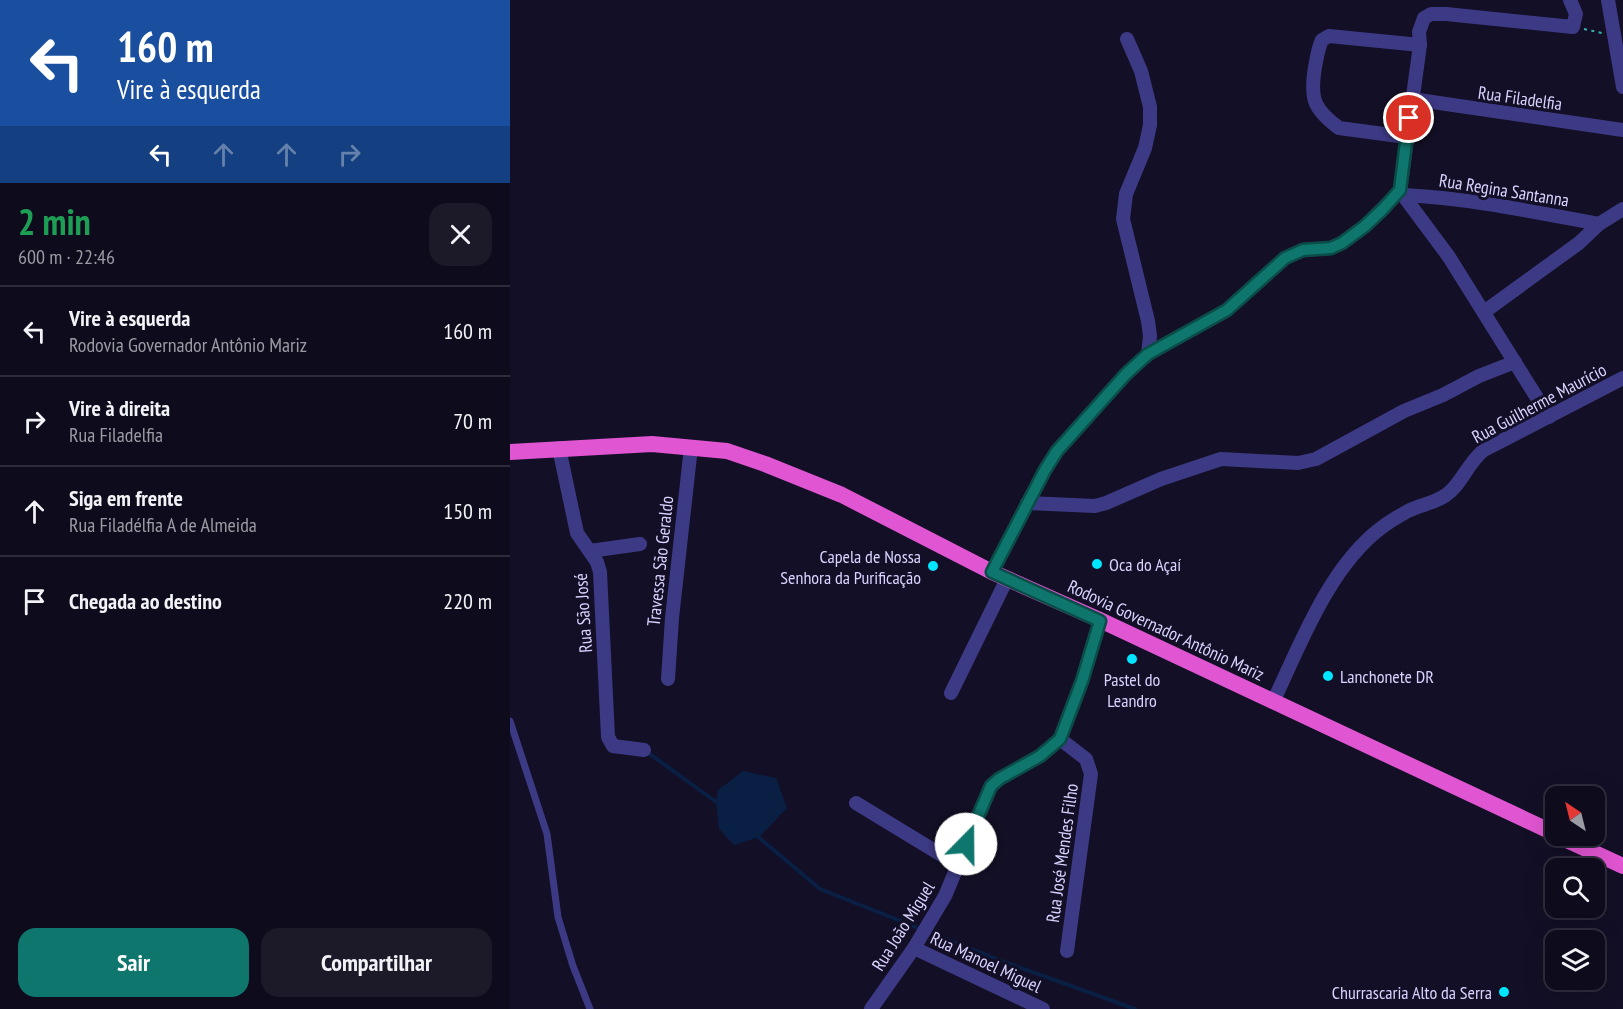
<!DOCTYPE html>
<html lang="pt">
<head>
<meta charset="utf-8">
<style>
  :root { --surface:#0e0b1c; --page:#1c1929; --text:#f1f3f6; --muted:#9b9ba3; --line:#2e2b3b; --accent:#0f766e }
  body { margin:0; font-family:"PT Sans Narrow",sans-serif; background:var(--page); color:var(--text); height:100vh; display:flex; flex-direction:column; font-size:22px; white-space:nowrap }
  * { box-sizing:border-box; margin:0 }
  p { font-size:20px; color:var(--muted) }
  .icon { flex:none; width:33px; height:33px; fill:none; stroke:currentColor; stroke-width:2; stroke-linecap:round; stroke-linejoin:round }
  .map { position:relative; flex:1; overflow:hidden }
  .drawer { display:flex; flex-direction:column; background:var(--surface); width:510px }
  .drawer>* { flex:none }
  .guide { background:#1a4fa0; color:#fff; overflow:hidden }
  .needle { width:39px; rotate:325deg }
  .buttons { position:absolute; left:1035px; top:786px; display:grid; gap:12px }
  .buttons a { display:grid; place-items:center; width:60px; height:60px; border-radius:12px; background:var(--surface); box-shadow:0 6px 24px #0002,0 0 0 2px var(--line); font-size:30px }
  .pin { position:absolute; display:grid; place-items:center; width:51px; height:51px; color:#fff; margin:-26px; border:3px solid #fff; border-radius:50%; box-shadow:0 2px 6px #0007 }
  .me { position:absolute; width:66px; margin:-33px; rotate:22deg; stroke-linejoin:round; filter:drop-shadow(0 0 4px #0008) }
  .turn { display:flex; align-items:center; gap:21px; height:126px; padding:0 18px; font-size:27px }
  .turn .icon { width:78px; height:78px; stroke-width:2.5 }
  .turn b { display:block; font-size:42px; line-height:51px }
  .lanes { display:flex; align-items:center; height:57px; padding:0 18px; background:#0003; justify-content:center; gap:30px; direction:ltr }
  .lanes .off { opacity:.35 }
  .round { display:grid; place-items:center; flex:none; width:63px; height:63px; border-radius:18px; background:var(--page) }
  .head { display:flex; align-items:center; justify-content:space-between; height:102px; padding:0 18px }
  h1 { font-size:36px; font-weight:600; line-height:45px; color:#1e9e55 }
  .cta { display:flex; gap:12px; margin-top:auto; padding:12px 18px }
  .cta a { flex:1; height:69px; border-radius:18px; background:var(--accent); color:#fff; font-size:24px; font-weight:600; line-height:69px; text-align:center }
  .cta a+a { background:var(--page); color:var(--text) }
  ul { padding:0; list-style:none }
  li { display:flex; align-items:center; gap:18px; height:90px; padding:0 18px; border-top:2px solid var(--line) }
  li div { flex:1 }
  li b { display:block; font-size:22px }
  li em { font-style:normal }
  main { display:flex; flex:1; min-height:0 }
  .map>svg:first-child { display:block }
</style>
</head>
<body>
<main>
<section class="drawer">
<div class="guide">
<div class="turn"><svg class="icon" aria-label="left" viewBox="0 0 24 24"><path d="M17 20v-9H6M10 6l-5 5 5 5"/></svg><div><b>160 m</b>Vire à esquerda</div></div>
<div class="lanes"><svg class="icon" aria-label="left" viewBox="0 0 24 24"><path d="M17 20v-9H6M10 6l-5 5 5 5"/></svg><svg class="icon off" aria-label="ahead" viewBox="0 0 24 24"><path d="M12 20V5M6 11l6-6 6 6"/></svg><svg class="icon off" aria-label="ahead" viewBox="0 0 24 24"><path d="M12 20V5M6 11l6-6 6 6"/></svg><svg class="icon off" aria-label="right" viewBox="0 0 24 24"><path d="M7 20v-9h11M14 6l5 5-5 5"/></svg></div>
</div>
<div class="head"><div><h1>2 min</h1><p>600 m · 22:46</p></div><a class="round"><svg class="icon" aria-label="close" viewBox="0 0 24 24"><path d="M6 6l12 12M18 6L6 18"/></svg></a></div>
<ul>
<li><svg class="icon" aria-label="left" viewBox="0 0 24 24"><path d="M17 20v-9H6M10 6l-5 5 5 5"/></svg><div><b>Vire à esquerda</b><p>Rodovia Governador Antônio Mariz</p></div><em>160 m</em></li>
<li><svg class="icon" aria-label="right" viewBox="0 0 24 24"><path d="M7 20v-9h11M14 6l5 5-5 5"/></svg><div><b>Vire à direita</b><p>Rua Filadelfia</p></div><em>70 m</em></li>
<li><svg class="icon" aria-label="ahead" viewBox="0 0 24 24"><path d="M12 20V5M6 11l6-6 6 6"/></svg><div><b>Siga em frente</b><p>Rua Filadélfia A de Almeida</p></div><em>150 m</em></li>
<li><svg class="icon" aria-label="arrive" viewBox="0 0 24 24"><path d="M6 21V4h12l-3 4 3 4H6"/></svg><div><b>Chegada ao destino</b></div><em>220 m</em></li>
</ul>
<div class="cta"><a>Sair</a><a>Compartilhar</a></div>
</section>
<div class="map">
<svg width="1113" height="1009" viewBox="0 0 1113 1009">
  <rect width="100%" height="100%" fill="#130f26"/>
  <polygon fill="#0a1f44" points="233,771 266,778 277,808 249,837 224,845 209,829 206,802 208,790"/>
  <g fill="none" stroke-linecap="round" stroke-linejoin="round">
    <g stroke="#0a1f44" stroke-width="4">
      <polyline points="137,752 209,804"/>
      <polyline points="247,836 310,889 489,960 625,1009"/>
    </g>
    <polyline stroke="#2fb8b0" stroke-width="2" stroke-dasharray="3 4.5" stroke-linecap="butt" points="1074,29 1092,33"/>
    <polyline stroke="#3d3a85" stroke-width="7" points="0,721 37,834 48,917 63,966 80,1009"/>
    <g stroke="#3d3a85" stroke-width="14">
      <polyline points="1098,0 1113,87"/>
      <polyline points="617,39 631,71 640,107 640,125 635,148 616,194 613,219 638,321 640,336 638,354"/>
      <polyline points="902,99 1113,130"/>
      <path d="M896 137 829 128C803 109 800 98 805 67 807 57 808 48 812 40L819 36 910 45"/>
      <polyline points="890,191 939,257 1039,417"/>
      <path d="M893 195C959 198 1024 212 1089 224"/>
      <polyline points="974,312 1069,243 1089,224 1113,209"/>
      <polyline points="49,448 67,533 87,562 90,572 98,737 103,746 134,750"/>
      <polyline points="517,503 585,506 596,503 651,479 711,459 788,463 806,459 894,411 933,395 969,376 1005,362"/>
      <polyline points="80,551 130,544"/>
      <polyline points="482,572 535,470 547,451 616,374 638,354 717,310 775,258 793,250 821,248 832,243 855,226 890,191 910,45 909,32 914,18 921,14 936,14 1063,27 1066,14 1060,0"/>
      <polyline points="158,679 162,618 181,447"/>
      <polyline points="441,693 497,579"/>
      <path d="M763 702C790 645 819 567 871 528 879 522 889 516 898 511 910 505 925 503 936 495 952 484 958 462 974 450L1113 378"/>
      <polyline points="550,739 576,759 581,774 557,951"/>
      <polyline points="346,803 448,865"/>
      <polyline points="404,948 533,1009"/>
      <polyline points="361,1009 404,948 435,896 481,786 489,779 530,756 550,739 572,681 590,620"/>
    </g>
    <g stroke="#e055d1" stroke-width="16">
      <polyline points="0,452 142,444 217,451 255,464 332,495 482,572 590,620 1046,834"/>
      <polyline points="1048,836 1113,866"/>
    </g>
  </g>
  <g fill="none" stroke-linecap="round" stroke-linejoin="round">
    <defs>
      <polyline id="route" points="456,844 481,786 489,779 530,756 550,739 572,681 590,621 482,572 535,470 547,451 616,374 638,354 717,310 775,258 793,250 821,248 832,243 855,226 873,209 890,190 899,118"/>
    </defs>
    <use href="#route" stroke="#0a4d48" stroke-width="15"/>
    <use href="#route" stroke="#0f766e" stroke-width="10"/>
  </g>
  <g fill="#00e5ff" stroke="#130f26" stroke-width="2">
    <circle cx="587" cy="564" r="6"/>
    <circle cx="423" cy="566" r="6"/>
    <circle cx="622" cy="659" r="6"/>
    <circle cx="818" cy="676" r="6"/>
    <circle cx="994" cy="992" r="6"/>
  </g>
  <g text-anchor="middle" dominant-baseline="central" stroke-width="6" stroke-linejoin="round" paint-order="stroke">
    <g font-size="18" fill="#d9d4ff" stroke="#130f26">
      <text transform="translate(1010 98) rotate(8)">Rua Filadelfia</text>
      <text transform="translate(994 190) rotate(9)">Rua Regina Santanna</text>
      <text transform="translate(1029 403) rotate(-28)">Rua Guilherme Maurício</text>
      <text transform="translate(150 561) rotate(-84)">Travessa São Geraldo</text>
      <text transform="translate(73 613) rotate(-94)">Rua São José</text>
      <text transform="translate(656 630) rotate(25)">Rodovia Governador Antônio Mariz</text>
      <text transform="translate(552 853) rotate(-82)">Rua José Mendes Filho</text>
      <text transform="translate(393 926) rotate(-58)">Rua João Miguel</text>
      <text transform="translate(476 962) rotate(25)">Rua Manoel Miguel</text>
    </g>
    <g font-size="18" fill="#d9d4ff" stroke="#130f26" text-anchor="end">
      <text x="411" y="556">Capela de Nossa<tspan x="411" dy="21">Senhora da Purificação</tspan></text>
      <text x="599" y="564" text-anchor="start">Oca do Açaí</text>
      <text x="830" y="676" text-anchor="start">Lanchonete DR</text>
      <text x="622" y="679" text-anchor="middle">Pastel do<tspan x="622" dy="21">Leandro</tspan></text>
      <text x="982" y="992">Churrascaria Alto da Serra</text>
    </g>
  </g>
</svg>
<div class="buttons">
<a><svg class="needle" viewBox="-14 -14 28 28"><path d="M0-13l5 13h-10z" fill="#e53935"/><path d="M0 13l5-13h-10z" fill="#9b9ba3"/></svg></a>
<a><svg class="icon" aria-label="search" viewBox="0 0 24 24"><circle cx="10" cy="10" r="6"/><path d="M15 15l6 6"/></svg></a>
<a><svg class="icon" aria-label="layers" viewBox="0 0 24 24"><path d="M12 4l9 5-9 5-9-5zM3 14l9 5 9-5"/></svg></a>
</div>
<div class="pin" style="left:899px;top:118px;background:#d93025"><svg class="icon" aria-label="arrive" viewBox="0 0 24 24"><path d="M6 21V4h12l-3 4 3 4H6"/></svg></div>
<svg class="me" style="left:456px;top:844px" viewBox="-20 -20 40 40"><circle r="19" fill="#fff"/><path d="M0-13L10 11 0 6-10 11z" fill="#0f766e"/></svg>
</div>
</main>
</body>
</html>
